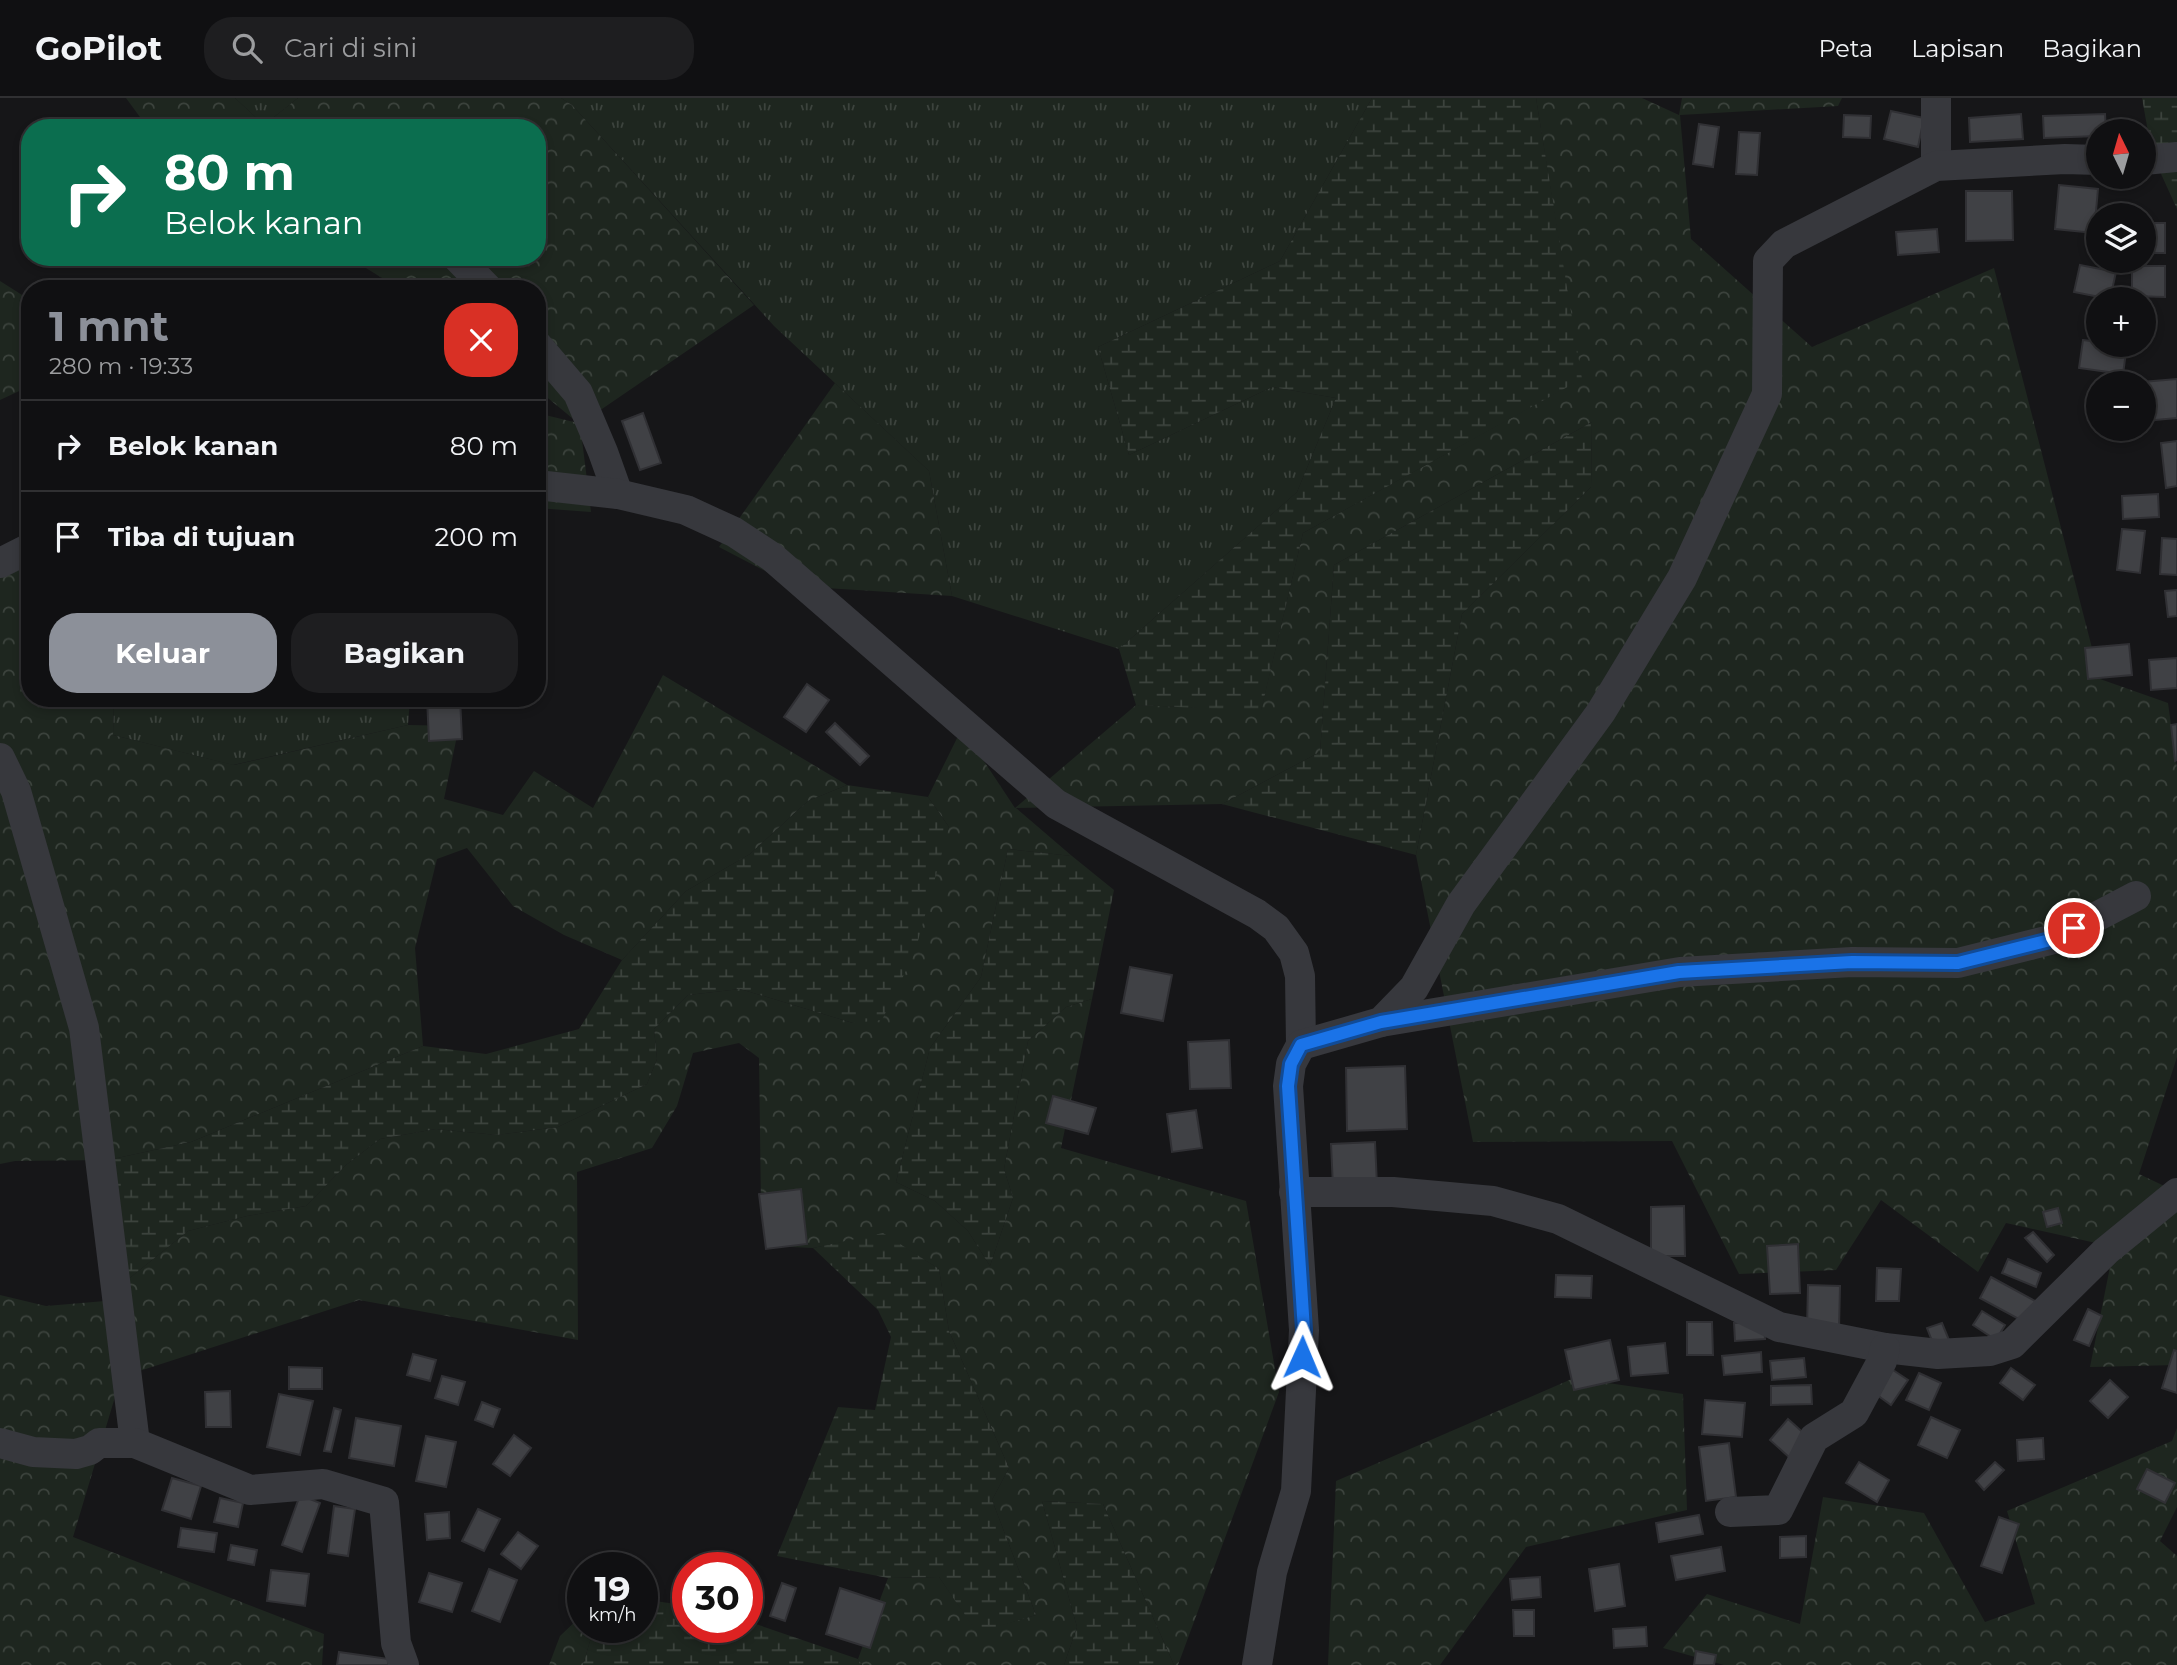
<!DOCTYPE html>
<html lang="id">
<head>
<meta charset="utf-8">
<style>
  :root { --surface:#101012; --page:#1e1e20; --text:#f1f3f6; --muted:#9c9d9f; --line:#303032; --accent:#8c9099 }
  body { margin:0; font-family:Montserrat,sans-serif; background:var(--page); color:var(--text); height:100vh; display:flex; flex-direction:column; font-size:26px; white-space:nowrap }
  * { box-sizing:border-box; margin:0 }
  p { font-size:23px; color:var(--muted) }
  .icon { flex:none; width:38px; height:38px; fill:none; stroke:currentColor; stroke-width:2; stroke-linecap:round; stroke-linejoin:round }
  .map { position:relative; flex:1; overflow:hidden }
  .sheet { position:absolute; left:21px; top:182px; width:525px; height:427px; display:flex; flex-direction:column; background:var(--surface); border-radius:28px; box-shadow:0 4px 10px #0003,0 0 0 2px var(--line) }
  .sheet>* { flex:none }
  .hud { position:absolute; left:21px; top:21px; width:525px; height:147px; border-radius:28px; box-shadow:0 4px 10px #0003,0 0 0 2px var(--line); background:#0b6e4f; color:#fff; overflow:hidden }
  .needle { width:46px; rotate:355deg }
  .tools { position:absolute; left:2086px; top:21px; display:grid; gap:14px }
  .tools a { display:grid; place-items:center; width:70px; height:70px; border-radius:50%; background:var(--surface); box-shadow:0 4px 10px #0003,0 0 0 2px var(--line); font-size:35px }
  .speed { position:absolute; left:567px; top:1454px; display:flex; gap:14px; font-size:35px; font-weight:700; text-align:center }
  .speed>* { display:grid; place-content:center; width:91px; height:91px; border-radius:50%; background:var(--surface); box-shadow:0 4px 10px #0003,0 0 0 2px var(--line); line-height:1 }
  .speed small { font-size:18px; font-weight:400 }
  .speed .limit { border:10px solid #d22; background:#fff; color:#111 }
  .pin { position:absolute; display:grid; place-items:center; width:60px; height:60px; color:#fff; margin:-30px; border:4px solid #fff; border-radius:50%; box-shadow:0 2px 7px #0007 }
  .me { position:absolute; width:77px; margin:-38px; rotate:1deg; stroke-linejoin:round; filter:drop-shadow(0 0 5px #0008) }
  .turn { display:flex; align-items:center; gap:24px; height:147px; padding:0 28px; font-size:32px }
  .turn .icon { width:91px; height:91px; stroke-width:2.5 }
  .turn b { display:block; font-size:49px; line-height:60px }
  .round { display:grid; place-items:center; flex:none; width:74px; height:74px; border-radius:28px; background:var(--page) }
  .headline { display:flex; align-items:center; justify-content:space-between; height:119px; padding:0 28px }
  h1 { font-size:42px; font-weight:700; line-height:52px; color:var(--accent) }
  .primary-button { display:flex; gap:14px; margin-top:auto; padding:14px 28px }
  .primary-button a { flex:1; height:80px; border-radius:28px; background:var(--accent); color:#fff; font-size:28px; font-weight:700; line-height:80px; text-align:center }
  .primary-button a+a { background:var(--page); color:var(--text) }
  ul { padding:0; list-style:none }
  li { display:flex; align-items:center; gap:21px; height:91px; padding:0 28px; border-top:2px solid var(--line) }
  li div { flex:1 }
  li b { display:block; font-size:26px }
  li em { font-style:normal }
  header { display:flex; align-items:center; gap:42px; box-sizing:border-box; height:98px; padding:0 35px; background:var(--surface); border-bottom:2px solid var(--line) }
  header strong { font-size:33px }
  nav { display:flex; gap:38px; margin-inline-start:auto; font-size:24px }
  .search { width:490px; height:63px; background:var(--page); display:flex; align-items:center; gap:18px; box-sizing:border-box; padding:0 24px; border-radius:28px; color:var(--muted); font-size:26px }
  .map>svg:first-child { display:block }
</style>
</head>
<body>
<header>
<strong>GoPilot</strong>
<div class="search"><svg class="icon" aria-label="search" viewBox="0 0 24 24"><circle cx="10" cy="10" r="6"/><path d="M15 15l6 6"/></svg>Cari di sini</div>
<nav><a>Peta</a><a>Lapisan</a><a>Bagikan</a></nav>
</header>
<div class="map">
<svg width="2177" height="1567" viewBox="0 0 2177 1567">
  <defs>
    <pattern id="grass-tufts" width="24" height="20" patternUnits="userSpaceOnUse" patternTransform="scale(1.75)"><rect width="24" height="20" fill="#1e261f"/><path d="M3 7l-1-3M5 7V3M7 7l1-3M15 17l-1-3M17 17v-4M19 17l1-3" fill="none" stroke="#3c433d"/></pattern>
    <pattern id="forest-crowns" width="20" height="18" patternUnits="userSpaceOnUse" patternTransform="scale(1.75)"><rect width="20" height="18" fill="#1e261f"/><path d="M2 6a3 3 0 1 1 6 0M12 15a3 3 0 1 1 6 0" fill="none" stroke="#3c433d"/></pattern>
    <pattern id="wetland-marsh" width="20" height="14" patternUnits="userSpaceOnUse" patternTransform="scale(1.75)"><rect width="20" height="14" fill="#1e261f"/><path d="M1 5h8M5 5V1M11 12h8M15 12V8" fill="none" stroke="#3c433d"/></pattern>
  </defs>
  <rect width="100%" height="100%" fill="#161618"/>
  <g fill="url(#grass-tufts)">
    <polygon points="235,0 298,0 264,27"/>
    <polygon points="561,0 1372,0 1280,163 1098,249 1129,357 1272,289 1336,300 1297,394 1119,551 952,498 929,373 774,228 572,7"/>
    <polygon points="114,600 410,600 408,627 233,667 113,637"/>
  </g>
  <g fill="url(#forest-crowns)">
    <polygon points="126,0 235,0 264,27 298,0 561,0 572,7 754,207 580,326 591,414 537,410 537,315 578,325 537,291 537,191 400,191 348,159 537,159 537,30 148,30"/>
    <polygon points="1536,0 1642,0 1679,17 1682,0 1842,0 1838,8 1680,17 1691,141 1812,249 1994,170 2100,581 2168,605 2177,670 2177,959 2139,1076 2177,1094 2177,1267 2090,1269 2114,1149 2006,1125 1978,1174 1881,1102 1836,1172 1739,1176 1672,1043 1473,1044 1416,757 1462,516 1591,389 1592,324 1334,467 1320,654 1222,706 1016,710 1072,758 1008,751 981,879 930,950 896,1084 935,1103 968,1133 990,1168 1013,1100 1004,1071 1028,943 1066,909 1092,901 1061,1050 1246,1103 1279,1294 1178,1567 1174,1567 1103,1406 1042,1403 1077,1529 1064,1567 862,1567 858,1561 888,1480 939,1479 977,1534 1036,1517 992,1402 1009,1370 949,1233 939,1171 883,1136 813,1150 770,1148 761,1109 759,960 739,945 693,955 677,1008 652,1050 577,1074 578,1242 359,1202 121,1279 73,1439 324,1536 322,1567 0,1567 0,1197 46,1208 105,1203 126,1183 188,1133 247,1118 306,1108 346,1067 380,1041 436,1031 497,1037 558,1029 647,986 657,961 654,931 688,897 740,891 853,925 949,729 928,699 962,630 1015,710 1136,607 1261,612 1303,435 1581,281"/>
    <polygon points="0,183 30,202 30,288 0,302"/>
    <polygon points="835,285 929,373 952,498 794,488 719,449"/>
    <polygon points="30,457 30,600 114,600 113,637 234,667 408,627 459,628 444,701 503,717 534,673 593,710 663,577 847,687 808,703 750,756 686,793 622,862 564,837 513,808 467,750 437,761 415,850 423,948 191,1044 108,1062 15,1063 0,1066 0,468"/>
    <polygon points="1574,1280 1683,1296 1687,1412 1526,1449 1440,1567 1328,1567 1336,1383"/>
    <polygon points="2177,1330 2177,1409 2160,1443 2177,1458 2177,1567 1724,1567 1663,1550 1707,1496 1800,1526 1823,1399 1924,1415 1985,1524 2035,1506 2007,1413 2172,1343"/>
    <polygon points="583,1516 583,1530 606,1530 590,1543 583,1567 549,1567 560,1538"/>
  </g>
  <g fill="url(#wetland-marsh)">
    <polygon points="1372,0 1536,0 1582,281 1303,435 1261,613 1136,607 1119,551 1297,394 1336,300 1272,289 1129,357 1098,249 1280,163"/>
    <polygon points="2142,0 2177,0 2177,111 2152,56"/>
    <polygon points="1592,324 1591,389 1462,516 1416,757 1222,706 1320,654 1334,467"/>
    <polygon points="847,687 928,699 949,729 915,854 882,922 853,925 740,891 688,897 654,931 657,961 647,986 558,1029 497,1037 436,1031 380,1041 346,1067 306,1108 247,1118 188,1133 126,1183 108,1062 191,1044 423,948 486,956 579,931 622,862 686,793 750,756 808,703"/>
    <polygon points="1008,751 1072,758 1114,792 1092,901 1066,909 1028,943 1004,1071 1013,1100 990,1168 968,1133 935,1103 896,1084 930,950 981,879"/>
    <polygon points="883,1135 939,1171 949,1233 1009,1370 992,1402 1036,1517 977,1535 939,1479 888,1480 777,1458 838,1309 875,1312 891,1239 878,1212 813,1150"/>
    <polygon points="1042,1403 1103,1406 1174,1567 1064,1567 1077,1529"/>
    <polygon points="642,1501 688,1508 688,1530 747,1530 747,1523 858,1561 862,1567 583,1567 590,1543 606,1530 642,1530"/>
  </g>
  <g fill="#404145" stroke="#303034" stroke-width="2">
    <polygon points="1891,13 1924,20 1918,49 1884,41"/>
    <polygon points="2021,16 2023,41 1970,44 1969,20"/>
    <polygon points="2105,16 2106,33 2098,33 2098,38 2044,40 2043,18"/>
    <polygon points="1844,17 1871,18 1870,40 1843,39"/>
    <polygon points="1699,26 1719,29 1713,69 1693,66"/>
    <polygon points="1739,34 1760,35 1757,77 1736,76"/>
    <polygon points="2059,87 2098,91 2094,135 2055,131"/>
    <polygon points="1966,93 2012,93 2013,142 1966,143"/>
    <rect x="2144" y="125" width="21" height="30"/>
    <polygon points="1937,131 1939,154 1898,157 1896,134"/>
    <polygon points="2080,167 2116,174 2110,201 2074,194"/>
    <polygon points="2132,168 2165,168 2165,199 2132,198"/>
    <polygon points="2083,242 2098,244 2098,247 2127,247 2123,276 2079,270"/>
    <polygon points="2177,281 2177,320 2145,323 2144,285 2142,284"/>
    <polygon points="643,315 661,365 640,372 622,323"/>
    <polygon points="2177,343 2177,388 2166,390 2161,345"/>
    <polygon points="2158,396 2159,419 2123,421 2122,398"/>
    <polygon points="2122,431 2145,433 2140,475 2117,472"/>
    <polygon points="2162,440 2177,441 2177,477 2160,476"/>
    <polygon points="2177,492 2177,518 2168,519 2165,493"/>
    <polygon points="2129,546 2132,577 2088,581 2085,550"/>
    <polygon points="2177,560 2177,590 2151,592 2149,562"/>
    <polygon points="807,586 829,602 806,634 784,619"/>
    <polygon points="427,600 460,600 462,641 429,643"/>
    <polygon points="835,625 869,658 860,667 826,634"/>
    <polygon points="2177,626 2177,662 2175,663 2171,627"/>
    <polygon points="1130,869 1172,877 1163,923 1121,915"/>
    <polygon points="1229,942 1231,990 1190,991 1188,944"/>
    <polygon points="1405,968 1407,1031 1347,1033 1346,970"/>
    <polygon points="1053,998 1096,1010 1088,1036 1046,1025"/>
    <polygon points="1196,1012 1202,1050 1172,1054 1167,1016"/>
    <polygon points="1375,1044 1377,1087 1333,1089 1331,1046"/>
    <polygon points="801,1091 807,1146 766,1151 759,1096"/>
    <polygon points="1684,1108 1685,1158 1651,1158 1651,1109"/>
    <polygon points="2058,1110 2062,1125 2047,1129 2043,1114"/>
    <polygon points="2033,1134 2054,1157 2047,1164 2025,1140"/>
    <polygon points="1798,1146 1800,1195 1770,1196 1767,1148"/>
    <polygon points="2008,1161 2041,1175 2036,1189 2002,1175"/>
    <polygon points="1877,1170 1901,1171 1899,1203 1876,1203"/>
    <polygon points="1556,1177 1592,1178 1591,1200 1555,1199"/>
    <polygon points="1991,1179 2037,1204 2026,1225 1980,1200"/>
    <polygon points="1808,1187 1840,1188 1839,1231 1807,1230"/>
    <polygon points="2088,1211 2102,1218 2089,1248 2074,1242"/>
    <polygon points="1982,1213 2005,1227 1996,1242 1973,1227"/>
    <polygon points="1764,1223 1765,1241 1735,1243 1734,1225"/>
    <polygon points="1687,1224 1712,1224 1713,1257 1687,1257"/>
    <polygon points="1942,1225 1951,1247 1936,1253 1927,1230"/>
    <polygon points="1610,1242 1619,1282 1574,1292 1565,1252"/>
    <polygon points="1665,1245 1668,1275 1631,1278 1628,1249"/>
    <polygon points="2174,1252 2177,1253 2177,1295 2162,1290"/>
    <polygon points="1761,1254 1762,1274 1724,1277 1722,1258"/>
    <polygon points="413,1256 436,1262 430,1283 407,1277"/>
    <polygon points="1804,1260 1806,1279 1772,1282 1770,1263"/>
    <polygon points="289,1269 322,1270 322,1291 289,1291"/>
    <polygon points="1890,1270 1908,1282 1891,1307 1873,1294"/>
    <polygon points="2011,1270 2035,1287 2023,1302 2000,1285"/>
    <polygon points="1919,1275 1941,1285 1929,1312 1906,1302"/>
    <polygon points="442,1278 465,1284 458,1307 435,1300"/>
    <polygon points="2110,1282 2128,1299 2108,1320 2090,1303"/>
    <polygon points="1811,1287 1812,1306 1771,1307 1771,1288"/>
    <polygon points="230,1293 231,1329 206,1329 205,1294"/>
    <polygon points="279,1296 313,1303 300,1357 267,1349"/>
    <polygon points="1705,1302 1745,1305 1742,1339 1702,1336"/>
    <polygon points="482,1304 500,1311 493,1329 475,1322"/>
    <polygon points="334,1310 341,1312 331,1354 324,1353"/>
    <polygon points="1931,1319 1960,1332 1947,1360 1918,1347"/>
    <polygon points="356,1320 401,1328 394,1368 349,1360"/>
    <polygon points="1788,1321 1807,1338 1790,1360 1770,1342"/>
    <polygon points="514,1337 531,1350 510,1378 493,1366"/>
    <polygon points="426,1338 456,1344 446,1389 416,1383"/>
    <polygon points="2043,1340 2044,1361 2018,1363 2017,1342"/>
    <polygon points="1729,1345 1736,1399 1706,1403 1699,1349"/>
    <polygon points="1859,1364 1889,1382 1877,1404 1846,1385"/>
    <polygon points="1995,1364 2004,1372 1984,1392 1976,1383"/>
    <polygon points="2147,1371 2175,1385 2165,1405 2137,1391"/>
    <polygon points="172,1380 201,1388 191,1421 162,1412"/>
    <polygon points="300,1397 320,1405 302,1454 282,1447"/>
    <polygon points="220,1400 243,1405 238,1429 214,1424"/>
    <polygon points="334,1408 355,1411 348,1458 328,1455"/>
    <polygon points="478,1411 500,1421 484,1453 462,1443"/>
    <polygon points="449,1414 450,1440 427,1442 425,1416"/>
    <polygon points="1699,1417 1703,1436 1659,1444 1656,1425"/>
    <polygon points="1999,1419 2019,1426 2002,1475 1981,1468"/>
    <polygon points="181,1430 217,1435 214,1454 178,1449"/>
    <polygon points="518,1434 538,1448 521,1471 501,1456"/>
    <polygon points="1806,1438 1806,1459 1780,1460 1780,1439"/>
    <polygon points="231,1447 257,1452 254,1467 228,1462"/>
    <polygon points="1721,1449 1725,1473 1676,1482 1671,1458"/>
    <polygon points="1619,1466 1625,1508 1595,1513 1589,1471"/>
    <polygon points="489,1471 517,1482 500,1524 472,1513"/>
    <polygon points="271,1472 309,1476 305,1508 267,1503"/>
    <polygon points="429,1475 462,1485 452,1514 419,1504"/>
    <polygon points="1540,1479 1541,1499 1512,1502 1510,1481"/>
    <polygon points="782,1485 796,1490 785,1523 770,1518"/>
    <polygon points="840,1490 885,1505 870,1550 826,1536"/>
    <polygon points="1513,1512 1534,1512 1534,1538 1514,1538"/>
    <polygon points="1646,1529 1647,1548 1614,1550 1613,1531"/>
    <polygon points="1696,1553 1716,1557 1714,1567 1694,1567"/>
    <polygon points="339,1554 389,1561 388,1567 337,1567"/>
  </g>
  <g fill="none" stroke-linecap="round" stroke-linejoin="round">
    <g stroke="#37383d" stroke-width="30">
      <polyline points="2144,62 2177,59"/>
      <polyline points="1936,68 1936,0"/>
      <polyline points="457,159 488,191"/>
      <polyline points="537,247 578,295 603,354 618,396"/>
      <polyline points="537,387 618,396 686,412 734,434 772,459 1056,706 1257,816 1276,830 1294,855 1300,878 1301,947 1291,966 1288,988 1304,1232 1296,1393 1272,1474 1257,1567"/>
      <polyline points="0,465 30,450"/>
      <polyline points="0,660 16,693 84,930 135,1345"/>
      <polyline points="1381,924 1680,874 1852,864 1958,865 2054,841 2136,798"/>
      <polyline points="1301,947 1381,924 1414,890 1461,806 1601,614 1682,480 1767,296 1768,163 1784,146 1936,68 2065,61 2098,62"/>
      <polyline points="1294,1094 1393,1094 1493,1103 1558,1121 1779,1229 1885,1250 1938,1256 1990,1253 2012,1246 2106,1153 2177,1095"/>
      <polyline points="0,1345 33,1354 76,1356 90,1352 99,1345 135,1345 250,1392 323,1386 384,1404 396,1545 404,1567"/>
      <polyline points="1730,1414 1778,1412 1814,1340 1854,1315 1882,1263 1885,1250"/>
    </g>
  </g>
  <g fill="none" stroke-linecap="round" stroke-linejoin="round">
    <defs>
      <polyline id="route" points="1302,1259 1304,1232 1288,988 1291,966 1301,947 1381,924 1679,874 1852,864 1958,865 2054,841 2074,830"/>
    </defs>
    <use href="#route" stroke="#114b97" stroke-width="18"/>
    <use href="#route" stroke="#1a73e8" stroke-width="12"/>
  </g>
</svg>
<div class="tools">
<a><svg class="needle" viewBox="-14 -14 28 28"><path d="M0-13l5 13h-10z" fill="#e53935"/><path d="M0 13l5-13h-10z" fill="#9c9d9f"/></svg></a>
<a><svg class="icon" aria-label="layers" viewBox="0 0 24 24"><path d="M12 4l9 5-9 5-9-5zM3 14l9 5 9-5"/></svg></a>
<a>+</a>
<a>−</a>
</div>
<div class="speed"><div>19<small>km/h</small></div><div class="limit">30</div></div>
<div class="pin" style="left:2074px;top:830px;background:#d93025"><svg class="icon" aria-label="arrive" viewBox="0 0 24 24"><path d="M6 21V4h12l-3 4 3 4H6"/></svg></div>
<svg class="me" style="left:1302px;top:1259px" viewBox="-20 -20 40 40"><path d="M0-17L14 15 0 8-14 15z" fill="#1a73e8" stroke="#fff" stroke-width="4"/></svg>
<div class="hud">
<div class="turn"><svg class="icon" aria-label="right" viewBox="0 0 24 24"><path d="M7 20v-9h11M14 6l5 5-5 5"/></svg><div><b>80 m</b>Belok kanan</div></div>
</div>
<section class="sheet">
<div class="headline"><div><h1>1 mnt</h1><p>280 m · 19:33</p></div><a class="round" style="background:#d93025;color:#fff"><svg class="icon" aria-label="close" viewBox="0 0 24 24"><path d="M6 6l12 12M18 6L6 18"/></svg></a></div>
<ul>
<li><svg class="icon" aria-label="right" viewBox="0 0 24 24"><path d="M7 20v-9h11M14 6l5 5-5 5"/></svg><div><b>Belok kanan</b></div><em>80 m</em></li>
<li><svg class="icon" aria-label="arrive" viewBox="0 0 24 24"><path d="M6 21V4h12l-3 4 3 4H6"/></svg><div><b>Tiba di tujuan</b></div><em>200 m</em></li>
</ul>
<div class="primary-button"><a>Keluar</a><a>Bagikan</a></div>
</section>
</div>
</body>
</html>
